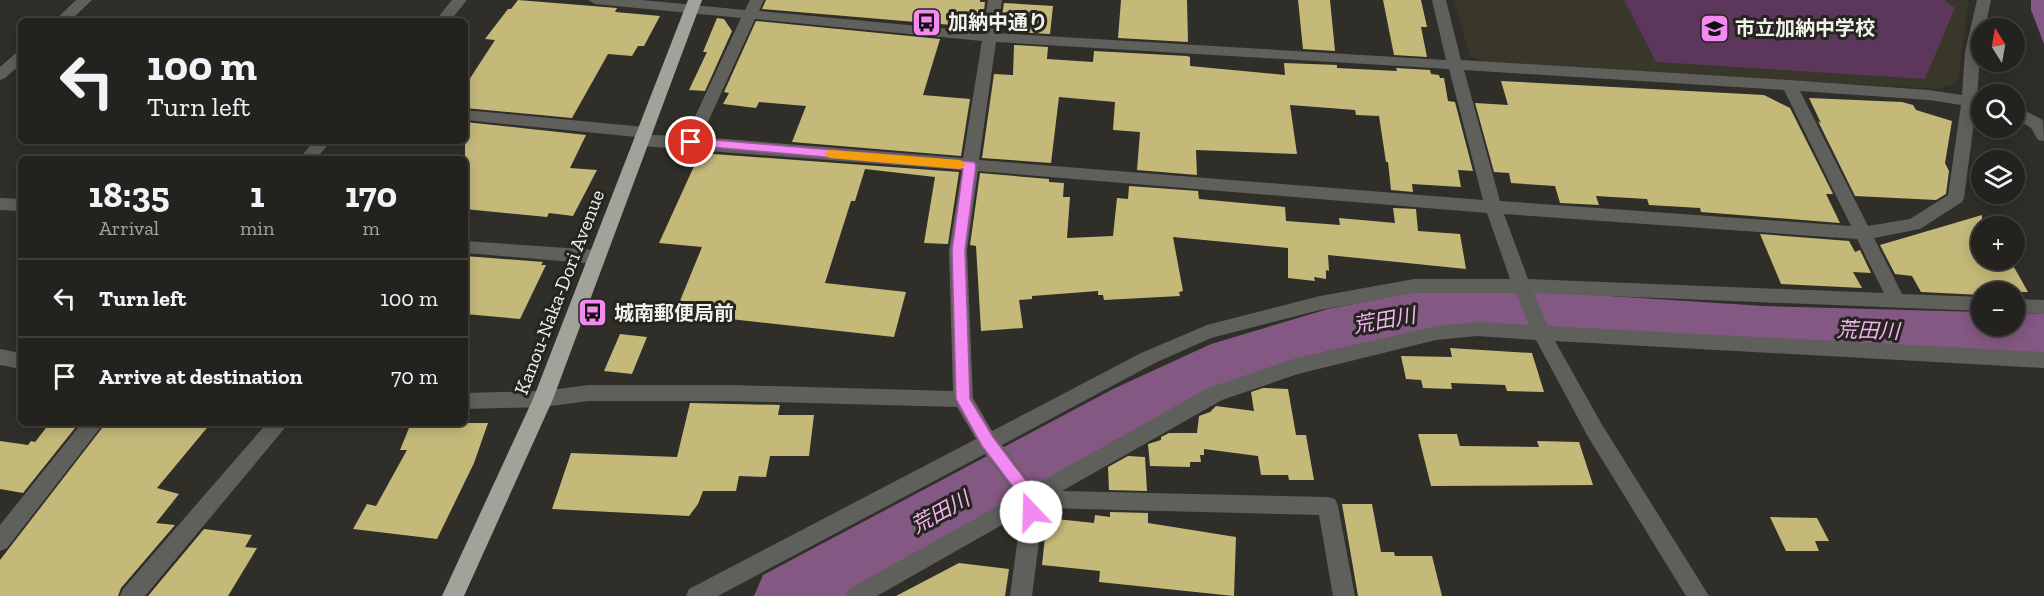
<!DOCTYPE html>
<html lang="en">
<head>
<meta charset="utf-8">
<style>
  :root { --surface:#23221e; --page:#2f2f2b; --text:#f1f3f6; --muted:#a3a4a4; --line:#403f3c }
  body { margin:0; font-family:"Zilla Slab","Noto Sans JP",serif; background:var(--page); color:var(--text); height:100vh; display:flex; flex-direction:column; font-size:22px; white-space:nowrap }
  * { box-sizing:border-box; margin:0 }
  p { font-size:20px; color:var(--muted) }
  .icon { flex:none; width:33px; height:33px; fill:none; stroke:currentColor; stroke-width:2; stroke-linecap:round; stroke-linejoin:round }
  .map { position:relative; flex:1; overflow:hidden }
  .drawer { position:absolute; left:18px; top:156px; width:450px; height:270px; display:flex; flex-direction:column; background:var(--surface); border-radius:9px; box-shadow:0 3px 15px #0003,0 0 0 2px var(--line) }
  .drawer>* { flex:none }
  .guide { position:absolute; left:18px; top:18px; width:450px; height:126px; border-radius:9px; box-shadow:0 3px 15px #0003,0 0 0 2px var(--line); background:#23221e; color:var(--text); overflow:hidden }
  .needle { width:39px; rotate:349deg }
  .controls { position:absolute; left:1971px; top:18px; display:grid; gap:12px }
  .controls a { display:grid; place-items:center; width:54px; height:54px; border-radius:50%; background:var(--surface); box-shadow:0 3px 15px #0003,0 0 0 2px var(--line); font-size:30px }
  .pin { position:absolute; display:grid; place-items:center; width:51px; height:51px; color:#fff; margin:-26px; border:3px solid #fff; border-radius:50%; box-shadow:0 2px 6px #0007 }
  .me { position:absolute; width:66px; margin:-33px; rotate:339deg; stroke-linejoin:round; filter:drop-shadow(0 0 4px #0008) }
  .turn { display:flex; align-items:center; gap:21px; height:126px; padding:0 30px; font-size:27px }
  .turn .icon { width:78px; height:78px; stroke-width:2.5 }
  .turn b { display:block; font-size:42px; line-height:51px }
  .eta { display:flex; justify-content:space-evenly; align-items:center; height:102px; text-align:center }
  .eta b { font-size:36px; font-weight:700; line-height:42px }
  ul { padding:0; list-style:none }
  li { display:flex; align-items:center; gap:18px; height:78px; padding:0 30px; border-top:2px solid var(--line) }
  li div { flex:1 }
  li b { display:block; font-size:22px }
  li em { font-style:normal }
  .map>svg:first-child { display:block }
</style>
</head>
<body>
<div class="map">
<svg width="2044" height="596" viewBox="0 0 2044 596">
  <rect width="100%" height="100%" fill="#2f2e28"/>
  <polygon fill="#39362a" points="1454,0 1969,0 1958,82 1937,89 1483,62 1470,56"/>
  <polygon fill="#5c365b" points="1624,0 1944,0 1955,8 1925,79 1656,62"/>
  <polygon fill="#835882" points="2031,0 2044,0 2044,44 2031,10"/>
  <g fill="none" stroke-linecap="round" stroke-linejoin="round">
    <polygon fill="#835882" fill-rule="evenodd" points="1486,288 1764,306 1982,312 1982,326 2014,326 2014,313 2044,314 2044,356 1764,348 1486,330 1414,334 1328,351 1247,377 1153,423 846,596 754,596 763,575 1113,389 1211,344 1328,309 1414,292"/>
  </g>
  <g fill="#c5b97a">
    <polygon points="518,0 617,8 615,12 660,16 644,46 638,46 632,56 608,54 572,118 465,108 465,86 495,40 485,39 508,9 511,9"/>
    <polygon points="766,0 980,0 980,2 985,2 982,27 975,27 762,9"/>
    <polygon points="1121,0 1187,0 1188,42 1118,38"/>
    <polygon points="1298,0 1330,0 1335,51 1303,49"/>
    <polygon points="1383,0 1421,0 1427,27 1421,27 1427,57 1394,55"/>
    <polygon points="1004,3 1053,6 1050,34 1015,32 1015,28 1000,28"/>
    <polygon points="717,18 724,19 732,31 705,91 689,90 707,52 703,52"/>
    <polygon points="756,21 940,39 923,95 970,99 961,156 792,142 806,106 759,102 756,108 723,104 729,93 724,92"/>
    <polygon points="1014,45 1048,47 1047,59 1093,62 1094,51 1187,56 1190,57 1190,66 1285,75 1284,63 1337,65 1337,68 1397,71 1396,68 1430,70 1431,74 1439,75 1440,78 1444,78 1448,101 1455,102 1473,171 1458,170 1461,187 1412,184 1413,192 1391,190 1388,162 1386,162 1379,116 1356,115 1355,110 1290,105 1297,154 1196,150 1197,175 1137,170 1140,132 1113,130 1115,102 1059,97 1051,163 982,158 994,74 1013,75"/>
    <polygon points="1501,81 1764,95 1790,108 1833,194 1826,194 1840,223 1701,212 1700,208 1649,205 1647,199 1596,196 1599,205 1560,203 1555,186 1511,183 1509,173 1494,172 1475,103 1508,105"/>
    <polygon points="1809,98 1902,102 1913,105 1916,110 1952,121 1945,163 1949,171 1946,194 1936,200 1855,196 1818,121 1821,123"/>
    <polygon points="465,122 586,135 570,168 597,170 573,216 549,213 547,217 465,209"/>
    <polygon points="700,153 959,172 948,244 924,243 935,177 865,169 855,201 851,201 825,283 906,292 894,337 675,313 702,247 659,243"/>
    <polygon points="980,173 1049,179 1049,182 1064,183 1063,197 1070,197 1067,238 1113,236 1117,198 1128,199 1129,186 1198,191 1199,199 1285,207 1286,221 1340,225 1339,218 1395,223 1393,208 1416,209 1418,231 1460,234 1466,269 1328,255 1329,271 1326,270 1326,279 1314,277 1315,281 1288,278 1288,248 1173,237 1183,291 1179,292 1180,296 1104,300 1103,295 1098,295 1098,291 1032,296 1032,299 1019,300 1023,328 981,331 976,246 970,245"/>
    <polygon points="1982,215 1982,260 2010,260 2028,292 1982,292 1982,295 1921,292 1912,276 1895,274 1880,245"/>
    <polygon points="1760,234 1849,241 1855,252 1860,250 1871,273 1853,272 1862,288 1781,284"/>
    <polygon points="465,256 543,262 541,265 546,265 520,319 465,314"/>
    <polygon points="620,334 647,337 632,374 604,371"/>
    <polygon points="1450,348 1532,353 1544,392 1507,391 1505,385 1451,383 1452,389 1423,388 1421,380 1406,379 1401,356 1452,357"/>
    <polygon points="1263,388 1288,389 1296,435 1306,435 1314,480 1289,480 1288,475 1261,475 1258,456 1204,449 1204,455 1200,455 1201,462 1190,462 1190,467 1150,466 1148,444 1161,440 1161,437 1169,433 1197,433 1199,416 1210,412 1216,406 1254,411 1251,392"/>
    <polygon points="690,403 780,405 778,415 814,415 809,456 770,456 766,477 739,476 736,491 703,491 698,504 689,516 552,509 571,453 677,457"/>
    <polygon points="50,423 79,423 23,493 0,489 0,441 28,445 31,441 35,442"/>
    <polygon points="106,423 211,423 157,488 179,494 156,523 175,525 121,588 118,596 0,596 0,560"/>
    <polygon points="411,423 488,423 474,463 437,539 353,529 367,504 376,506 407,450 400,450"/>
    <polygon points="1418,434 1457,434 1460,446 1539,447 1537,441 1579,442 1593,485 1431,486"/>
    <polygon points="1128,456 1145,457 1147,491 1109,490 1108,467"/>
    <polygon points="1342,504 1372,504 1381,552 1394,552 1395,556 1432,556 1442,596 1358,596"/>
    <polygon points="1110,512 1148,513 1148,523 1236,537 1234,596 1099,582 1100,571 1042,565 1047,518 1094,523 1095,515 1110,517"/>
    <polygon points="1770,517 1817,518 1829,541 1815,541 1819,551 1786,551"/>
    <polygon points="204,529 252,535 245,547 257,548 228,596 148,596"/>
    <polygon points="959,563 1009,569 1005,596 896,596"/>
  </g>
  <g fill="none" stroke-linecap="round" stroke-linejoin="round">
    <g fill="#5f5f5c" fill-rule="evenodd">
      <polygon points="465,241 596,250 602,252 605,257 602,262 596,264 465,253"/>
      <polygon points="267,423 289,423 145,596 120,596 123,589"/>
    </g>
    <g fill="#5f5f5c" fill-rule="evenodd">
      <polygon points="76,0 92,0 70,21 54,21"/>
      <polygon points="452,0 467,0 450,21 435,21"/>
      <path d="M588 0H642L745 10 750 0H764L759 11 983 32 988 0H1002L997 33 1446 60 1432 0H1446L1461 60 1789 80 1929 90 1962 95 1965 52 1977 0H1991L1985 28H1982L1977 97 1982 98V108L1976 107 1964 198 1962 202 1920 229 1874 238 1902 294 1982 297V311L1534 293 1548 326 2044 352V368L1555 341 1601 423 1709 596H1686L1587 435 1536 340 1477 336 1436 340 1298 374 1222 400 1062 491 1328 497 1335 499 1338 506 1355 596H1333L1319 515 1041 508V526L1032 596H1010L1021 514 877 596H846L849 589 1016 496 985 454 718 596H686L689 589 976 439 957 407 731 401H589L543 407 465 409V393L543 391 589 385H731L953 391 949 250 962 170 642 146 636 144 634 140 636 137 465 120V110L645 127 651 128 653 132 651 135 686 136 741 18 595 4ZM755 19 982 41 963 158 701 137ZM996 42 1449 69 1483 200 979 160ZM1464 70 1784 90 1851 226 1500 201ZM1800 91 1929 100 1961 105 1948 195 1910 219 1868 226ZM978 171 1487 213 1510 279H1414L1320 296 1207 325 1141 353 992 431 973 398 967 250ZM1504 214 1857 239 1884 293 1528 279ZM1414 293H1516L1529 325 1477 322 1436 326 1297 358 1208 388 1033 486 1002 445 1155 363 1211 338 1320 310Z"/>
      <polygon points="21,51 21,64 5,78 0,80 0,67 16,53"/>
      <polygon points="2014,105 2043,120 2044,141 2038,140 2031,128 2014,117"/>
      <polygon points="314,141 331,141 316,159 299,159"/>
      <polygon points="0,198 21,199 21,211 0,210"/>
      <polygon points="2014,299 2044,300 2044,314 2014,313"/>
      <polygon points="0,349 21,353 21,369 0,365"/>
      <polygon points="82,423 104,423 7,548 0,551 0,525"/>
    </g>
    <polygon fill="#a3a29a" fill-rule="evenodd" points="688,0 702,0 553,399 464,596 442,596 533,399"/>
  </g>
  <polygon fill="#f38af1" stroke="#9e5a9d" stroke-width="1.5" points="691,138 974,162 976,165 965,250 970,399 993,437 1036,494 1039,512 1037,517 1031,519 1025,517 1023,500 982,446 956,399 952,250 963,169 687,145 685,142"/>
  <polygon fill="#f59e0b" points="830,150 960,160 966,164 960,169 830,158 824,154"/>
  <defs>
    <symbol id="bus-square" viewBox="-11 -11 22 22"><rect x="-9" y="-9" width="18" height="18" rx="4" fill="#f38af1" stroke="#25241e"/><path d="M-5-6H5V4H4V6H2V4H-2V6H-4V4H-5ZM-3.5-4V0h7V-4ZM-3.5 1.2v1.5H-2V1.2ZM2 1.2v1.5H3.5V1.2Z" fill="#111"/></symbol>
    <symbol id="school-square" viewBox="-11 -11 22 22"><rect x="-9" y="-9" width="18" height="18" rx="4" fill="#f38af1" stroke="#25241e"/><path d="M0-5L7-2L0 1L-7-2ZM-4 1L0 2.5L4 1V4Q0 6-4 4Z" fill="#111"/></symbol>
  </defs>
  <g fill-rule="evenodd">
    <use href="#bus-square" x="910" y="6" width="33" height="33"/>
    <use href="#school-square" x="1698" y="12" width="33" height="33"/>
    <use href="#bus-square" x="576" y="296" width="33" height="33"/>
  </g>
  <g text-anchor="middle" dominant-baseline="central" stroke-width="6" stroke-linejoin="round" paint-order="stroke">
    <g font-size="20" font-weight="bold" fill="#f1f1ec" stroke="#25241e" text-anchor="start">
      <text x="948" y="22">加納中通り</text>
      <text x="1735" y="28">市立加納中学校</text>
      <text x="614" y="313">城南郵便局前</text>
    </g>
    <g font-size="20" fill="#f1f1ec" stroke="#25241e">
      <text transform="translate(559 292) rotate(-69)">Kanou-Naka-Dori Avenue</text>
    </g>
    <g font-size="21" font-style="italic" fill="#f6b3f3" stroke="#25241e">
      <text transform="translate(1384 320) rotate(-10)">荒田川</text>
      <text transform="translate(1868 330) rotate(2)">荒田川</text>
      <text transform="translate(940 512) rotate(-29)">荒田川</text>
    </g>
  </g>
</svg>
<div class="controls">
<a><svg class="needle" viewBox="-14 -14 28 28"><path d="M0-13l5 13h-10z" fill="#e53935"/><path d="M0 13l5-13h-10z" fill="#a3a4a4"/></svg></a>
<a><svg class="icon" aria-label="search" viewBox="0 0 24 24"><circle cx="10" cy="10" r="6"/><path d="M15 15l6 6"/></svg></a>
<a><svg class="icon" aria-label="layers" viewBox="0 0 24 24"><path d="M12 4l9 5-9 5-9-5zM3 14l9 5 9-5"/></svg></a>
<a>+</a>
<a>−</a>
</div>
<div class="pin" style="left:691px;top:142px;background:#d93025"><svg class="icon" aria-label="arrive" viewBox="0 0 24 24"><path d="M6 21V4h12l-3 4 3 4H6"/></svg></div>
<svg class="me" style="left:1031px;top:512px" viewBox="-20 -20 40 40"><circle r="19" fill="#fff"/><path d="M0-13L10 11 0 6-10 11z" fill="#f38af1"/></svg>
<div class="guide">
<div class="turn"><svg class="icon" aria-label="left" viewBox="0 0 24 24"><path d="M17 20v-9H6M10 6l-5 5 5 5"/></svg><div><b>100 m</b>Turn left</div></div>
</div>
<section class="drawer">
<div class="eta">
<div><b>18:35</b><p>Arrival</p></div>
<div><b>1</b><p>min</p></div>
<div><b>170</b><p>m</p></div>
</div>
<ul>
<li><svg class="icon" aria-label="left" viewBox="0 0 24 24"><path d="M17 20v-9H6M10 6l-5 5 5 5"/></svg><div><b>Turn left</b></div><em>100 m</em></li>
<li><svg class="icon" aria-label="arrive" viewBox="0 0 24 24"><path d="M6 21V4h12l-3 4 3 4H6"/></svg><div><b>Arrive at destination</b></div><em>70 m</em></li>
</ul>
</section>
</div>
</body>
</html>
